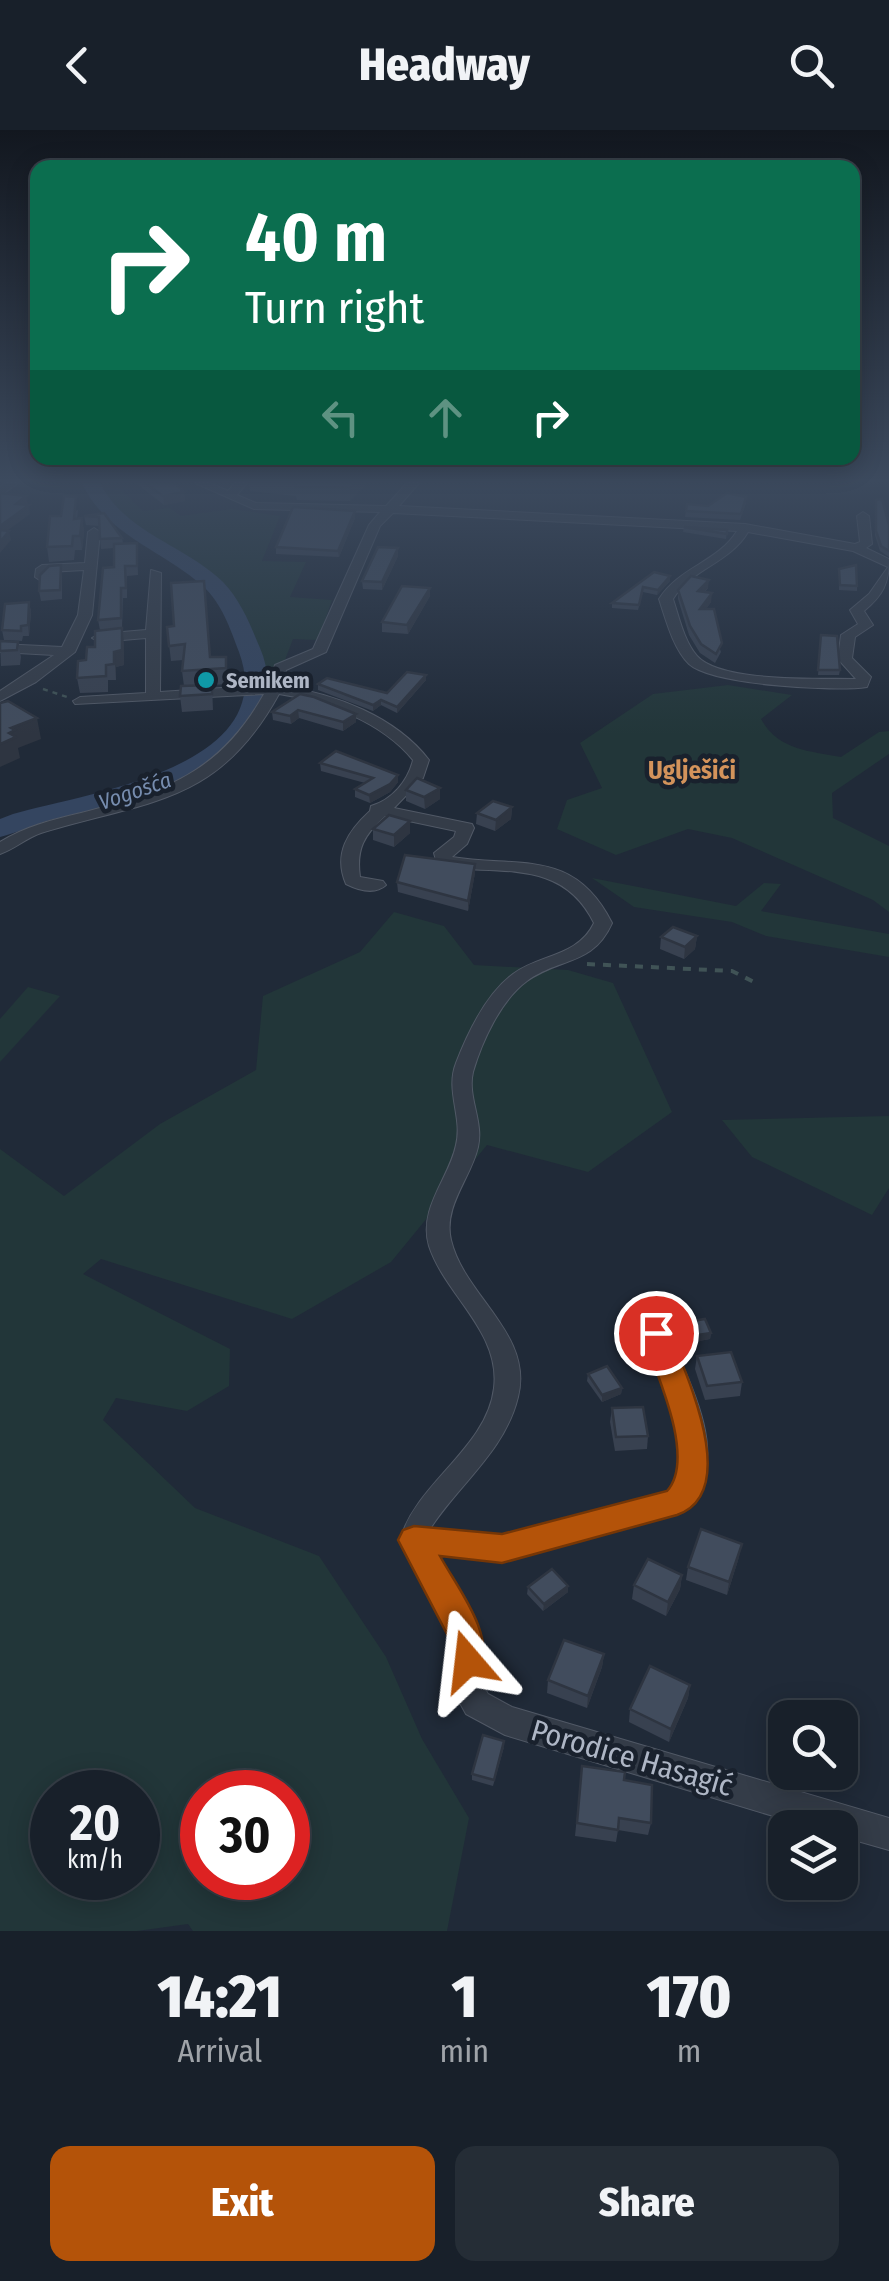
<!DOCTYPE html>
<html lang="en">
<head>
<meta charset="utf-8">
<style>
  :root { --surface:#18202a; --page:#252d36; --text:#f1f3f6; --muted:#9fa3a8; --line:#363e47; --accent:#b45309 }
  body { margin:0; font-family:"Fira Sans Condensed",sans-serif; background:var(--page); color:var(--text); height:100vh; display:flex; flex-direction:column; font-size:38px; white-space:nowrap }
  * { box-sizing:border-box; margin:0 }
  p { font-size:32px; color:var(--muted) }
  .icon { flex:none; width:55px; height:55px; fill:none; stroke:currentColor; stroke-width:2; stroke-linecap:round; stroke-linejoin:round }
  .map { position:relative; height:1801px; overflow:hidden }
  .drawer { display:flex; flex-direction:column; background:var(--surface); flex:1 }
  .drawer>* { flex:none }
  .hud { position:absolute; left:30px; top:30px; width:830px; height:305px; border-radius:20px; box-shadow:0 5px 25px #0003,0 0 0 2px var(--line); background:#0b6e4f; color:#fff; overflow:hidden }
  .fabs { position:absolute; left:768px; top:1570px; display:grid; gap:20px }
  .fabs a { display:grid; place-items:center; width:90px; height:90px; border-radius:20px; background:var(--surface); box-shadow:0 5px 25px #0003,0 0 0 2px var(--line); font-size:50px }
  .speed { position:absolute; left:30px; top:1640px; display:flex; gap:20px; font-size:50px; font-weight:700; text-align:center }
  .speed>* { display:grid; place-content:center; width:130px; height:130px; border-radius:50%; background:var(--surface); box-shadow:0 5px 25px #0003,0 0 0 2px var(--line); line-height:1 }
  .speed small { font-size:25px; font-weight:400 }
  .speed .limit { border:15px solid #d22; background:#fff; color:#111 }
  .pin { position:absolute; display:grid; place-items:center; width:85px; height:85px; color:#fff; margin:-42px; border:5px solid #fff; border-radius:50%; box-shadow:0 2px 10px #0007 }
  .me { position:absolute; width:110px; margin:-55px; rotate:343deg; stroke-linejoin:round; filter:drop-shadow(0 0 8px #0008) }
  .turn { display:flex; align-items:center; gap:35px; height:210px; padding:0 50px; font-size:45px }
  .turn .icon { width:130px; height:130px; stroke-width:2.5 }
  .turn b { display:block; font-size:70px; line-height:85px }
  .lanes { display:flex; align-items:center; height:95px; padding:0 50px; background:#0003; justify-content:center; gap:50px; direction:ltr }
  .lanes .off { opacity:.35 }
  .eta { display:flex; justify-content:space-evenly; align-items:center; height:170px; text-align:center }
  .eta b { font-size:60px; font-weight:800; line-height:70px }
  .action { display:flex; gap:20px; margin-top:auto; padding:20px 50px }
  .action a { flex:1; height:115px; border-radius:20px; background:var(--accent); color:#fff; font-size:40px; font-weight:800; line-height:115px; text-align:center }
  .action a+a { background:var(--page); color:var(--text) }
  header { display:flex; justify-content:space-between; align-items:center; height:130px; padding:0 50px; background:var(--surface); font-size:45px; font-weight:800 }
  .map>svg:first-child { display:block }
</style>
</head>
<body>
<header><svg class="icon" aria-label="back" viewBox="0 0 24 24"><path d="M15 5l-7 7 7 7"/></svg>Headway<svg class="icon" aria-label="search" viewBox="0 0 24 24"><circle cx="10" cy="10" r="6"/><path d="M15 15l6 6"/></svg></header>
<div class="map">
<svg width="889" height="1801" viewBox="0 0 889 1801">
  <rect width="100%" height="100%" fill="#202a38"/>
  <g fill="#223639" fill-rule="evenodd">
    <polygon points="120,359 143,381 170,378 181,386 232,379 280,386 262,431 306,432 290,467 332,470 318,510 293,509 274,559 215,637 200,633 231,607 256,553 240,493 211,452 102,377 94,364"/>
    <path d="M728 555 792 565 761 589C778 620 809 621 841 627L879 602 889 601V624L832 663 833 688 889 716V782L873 770 732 708 688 699 616 725 557 699 567 670 602 658 580 613 653 564Z"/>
    <polygon points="592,748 736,776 764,753 781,754 761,781 889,804 889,827 766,806 732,792 634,777"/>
    <path d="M394 782 444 796 474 835 568 840 613 853 672 982 588 1042 487 1015 391 1132 292 1189 101 1129 83 1144 230 1219 229 1256 187 1281 116 1268 103 1290 195 1378 319 1426 386 1527 422 1609 469 1688 447 1801H193L188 1794 137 1801H0V1019L64 1066 160 994 256 940 263 866 360 822ZM52 1662H138V1748H52ZM202 1662H288V1748H202Z"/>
    <polygon points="28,857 60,866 0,932 0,889"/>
    <polygon points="889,986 889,1058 872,1085 752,1027 722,990"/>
  </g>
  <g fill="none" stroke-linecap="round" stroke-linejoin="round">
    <path fill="#344560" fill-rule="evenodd" d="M82 353H100C125 403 185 415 223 452 241 471 250 494 260 518 272 546 269 571 251 596 201 665 126 670 50 690 33 695 17 703 0 707V689L13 684C81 664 282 639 239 522 230 498 222 474 203 456 162 420 106 405 82 353Z"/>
    <defs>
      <g id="minor">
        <polygon points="5,353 18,353 0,366 0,357"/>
        <path d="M195 353H210L228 361 235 353H247L237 365 256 373 386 376 407 353H419L399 376 745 394 855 414 860 412 857 386 863 382 869 386 872 414 866 418 889 429C889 454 883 465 864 481L873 495 855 507 852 528 871 547 867 557C835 562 712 555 689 534 673 518 666 490 659 469 679 437 718 432 737 401L393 383 380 396 326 522 286 540 282 556C335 564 395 586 429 630L423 648 394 678 472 694 474 698 467 714 452 727C521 738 574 718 612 793 593 836 560 827 527 851 501 870 482 911 473 942 467 967 484 991 478 1017 471 1048 443 1076 451 1110 464 1166 534 1204 518 1267 505 1321 459 1354 430 1399L502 1406 668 1363C699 1315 662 1250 644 1203L647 1196 656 1193 665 1196 668 1203C687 1248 725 1314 698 1362 692 1372 688 1380 677 1384L502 1430 435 1424 480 1504 482 1554 488 1564 512 1577 889 1688V1720L840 1706V1698H813L505 1605 466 1584 456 1566 452 1556 450 1506 400 1410C416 1353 487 1318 494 1258 501 1202 445 1165 429 1116 418 1078 449 1049 456 1015 463 987 445 961 456 933 468 902 486 864 513 844 539 824 578 827 594 793 564 732 508 743 450 738L437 734 434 723 454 707 456 701 385 686C364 705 356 719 360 747L383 751 386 755C375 765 358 760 346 754 333 724 348 701 370 681L371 676C392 670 408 651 413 630 382 592 326 571 279 564 218 675 149 670 41 703 26 708 15 719 0 724V712C26 696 52 690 81 683 165 661 219 644 264 564L75 574 73 571 80 567 146 563V508L99 512 92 508 99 504 146 500 151 440 161 443 160 562 268 555 275 535 313 519 369 395 380 382 254 379ZM748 402 853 421 888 437 869 464 850 480 858 494 841 505 838 529 856 549C821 548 721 553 697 526 684 511 679 487 673 469 691 439 730 433 748 402Z"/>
        <polygon points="94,398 100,402 92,485 75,522 36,552 0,571 0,561 54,525 0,522 0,514 62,517 78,485 84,440 48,442 45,450 41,451 35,447 36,439 42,435 85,433 88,402"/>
      </g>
    </defs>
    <use href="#minor" stroke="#515966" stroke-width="2"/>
    <polyline stroke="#405356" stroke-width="2.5" stroke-dasharray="5 5" stroke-linecap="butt" points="43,559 67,567"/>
    <polyline stroke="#405356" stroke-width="4" stroke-dasharray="8 8" stroke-linecap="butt" points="587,834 732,841 756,853"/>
    <use href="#minor" fill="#343c48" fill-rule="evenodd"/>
  </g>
  <g fill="#384150">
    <polygon points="136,353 175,353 184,362 185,371 164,375"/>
    <polygon points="249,353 367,353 350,371 297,370 296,366 250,361"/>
    <polygon points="746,373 740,390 685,387 687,374 708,376"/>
    <polygon points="875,375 889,395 889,427 880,421 875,405"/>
    <polygon points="78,380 77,389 82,388 84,402 82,420 75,420 74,430 49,432 47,417 61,386"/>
    <polygon points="355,381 355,388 339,427 276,424 276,417"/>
    <polygon points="104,383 122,408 123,413 137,413 138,445 127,446 127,468 123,468 122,498 100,500 98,490 114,437 114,418 101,419 99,396 86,395 84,386"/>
    <polygon points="684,397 727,400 726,409 683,402"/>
    <polygon points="398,418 398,426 382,460 363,459 362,451"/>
    <polygon points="839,439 857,456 857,461 839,460"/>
    <polygon points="654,442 670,451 657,465 643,462 638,480 612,478 612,473"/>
    <polygon points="62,445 62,469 41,471 39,461"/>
    <polygon points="430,458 430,466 408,504 382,502 382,492"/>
    <polygon points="708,458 705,462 711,472 706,479 721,522 715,533 700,523 689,505 678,469 678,460"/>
    <polygon points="29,472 31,482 29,506 23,506 22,511 4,510 2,500"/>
    <polygon points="167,497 210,527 226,527 227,554 212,555 213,580 182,582 180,566 184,556 182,541 183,530 171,531"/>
    <polygon points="821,505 840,540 839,545 818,545"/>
    <polygon points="0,511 18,512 21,527 20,535 1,536"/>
    <polygon points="124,514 124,535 116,537 116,550 108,550 108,562 80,563 77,548 86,530"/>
    <polygon points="426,545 426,550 397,583 381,575 373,581 318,560 318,554 387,563"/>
    <polygon points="300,564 356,584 356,592 343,601 299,588 291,594 273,590 272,582"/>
    <polygon points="320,633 398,645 398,652 390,662 370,673 355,667 355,659 365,653 321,641"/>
    <polygon points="440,658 440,669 425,679 406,671 406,660"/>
    <polygon points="512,677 511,689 495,701 476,694 477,683"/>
    <polygon points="410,691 410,703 394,717 373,710 373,699"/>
    <polygon points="475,743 468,781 398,762 397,752"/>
    <polygon points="697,806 695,819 684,829 660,819 661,807"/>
    <polygon points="672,1194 711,1203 710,1209 677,1215 671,1201"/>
    <polygon points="697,1226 742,1252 740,1266 705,1270 695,1239"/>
    <polygon points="588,1244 622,1258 621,1264 602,1272 587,1251"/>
    <polygon points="612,1278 648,1306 647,1319 615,1321 610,1292"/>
    <polygon points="739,1427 727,1465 686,1450 688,1437"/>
    <polygon points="682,1445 680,1459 666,1486 632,1469 634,1455"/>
    <polygon points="528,1457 568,1462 543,1481 527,1464"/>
    <polygon points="604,1524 602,1537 587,1578 547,1563 548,1550"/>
    <polygon points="690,1555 688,1568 669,1612 629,1592 630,1579"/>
    <polygon points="504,1617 493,1656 472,1650 472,1644"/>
    <polygon points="582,1636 624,1650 651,1693 648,1705 618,1700 616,1712 575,1706"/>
  </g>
  <g fill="#2e3541">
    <polygon points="354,353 367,353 350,371 350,358"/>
    <polygon points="184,362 185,371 164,375 163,366"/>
    <polygon points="26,366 28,375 16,374"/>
    <polygon points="29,375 30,384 0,406 0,396"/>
    <polygon points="355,381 355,388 339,427 338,421"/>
    <polygon points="82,388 84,402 82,420 80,406"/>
    <polygon points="9,401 11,410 0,423 0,412"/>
    <polygon points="398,418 398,426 382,460 382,452"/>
    <polygon points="670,446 670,451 657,465 658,460"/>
    <polygon points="709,450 708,458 697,469 698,461"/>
    <polygon points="430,458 430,466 408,504 407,495"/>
    <polygon points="712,463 711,472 700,488 700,479"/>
    <polygon points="29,472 31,482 29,506 28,495"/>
    <polygon points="122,498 124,514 124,535 116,537 116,550 114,522"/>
    <polygon points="426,545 426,550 397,583 397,577"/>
    <polygon points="381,570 381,575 373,581 373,575"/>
    <polygon points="298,580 299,588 291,594 290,586"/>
    <polygon points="356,584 356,592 343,601 343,592"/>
    <polygon points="37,588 41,609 18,618 20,628 0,637 0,614 11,598"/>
    <polygon points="398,645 398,652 390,662 370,673 369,665"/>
    <polygon points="440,658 440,669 425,679 424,667"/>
    <polygon points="512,677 511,689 495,701 496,690"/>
    <polygon points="410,691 410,703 394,717 394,705"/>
    <polygon points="475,734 475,743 468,781 468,771"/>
    <polygon points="697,806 695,819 684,829 685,817"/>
    <polygon points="711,1203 710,1209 677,1215 678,1208"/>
    <polygon points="622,1258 621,1264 602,1272 602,1265"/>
    <polygon points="742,1414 739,1427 727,1465 729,1452"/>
    <polygon points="682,1445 680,1459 666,1486 668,1472"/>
    <polygon points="568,1456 568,1462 543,1481 544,1474"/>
    <polygon points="604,1524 602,1537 587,1578 588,1566"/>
    <polygon points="690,1555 688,1568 669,1612 671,1599"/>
  </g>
  <g fill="#414c5d" stroke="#2e3541" stroke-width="2.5">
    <polygon points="145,353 175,353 184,362 163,366"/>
    <polygon points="293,353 354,353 350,358 296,357 297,353"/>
    <polygon points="0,363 26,366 16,374 29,375 0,396"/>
    <polygon points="727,363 746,367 741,384 686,381 687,374 708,376"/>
    <polygon points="64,366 76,367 74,389 82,388 80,406 73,406 72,416 47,417 50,386 61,386"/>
    <polygon points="882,369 889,395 889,421 881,416 876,401 876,370"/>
    <polygon points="293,377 355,381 338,421 276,417"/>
    <polygon points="104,383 122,408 100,409 99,387 84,386"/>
    <polygon points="684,397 727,400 727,404"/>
    <polygon points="0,400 9,401 0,412"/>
    <polygon points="137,413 137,436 125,436 126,458 121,458 121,488 98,490 103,438 114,437 114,414"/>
    <polygon points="378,417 398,418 382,452 362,451"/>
    <polygon points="61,435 60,460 39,461 40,445 49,436"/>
    <polygon points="856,435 857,456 840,455 839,439"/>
    <polygon points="654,442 670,446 658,460 643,457 639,475 612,473"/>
    <polygon points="691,446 709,450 698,461 712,463 700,479 714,479 722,513 716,524 701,514 690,496 678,460"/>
    <polygon points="204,451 210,527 226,527 226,538 182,541 185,514 169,516 167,497 174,496 171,453"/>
    <polygon points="402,456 430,458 407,495 382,492"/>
    <polygon points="29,472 28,495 21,496 21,501 2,500 5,474"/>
    <polygon points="122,498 122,520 114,522 114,534 106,535 106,546 77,548 78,531 86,530 87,517 95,517 95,501"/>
    <polygon points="821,505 837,506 840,540 818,540"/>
    <polygon points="0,511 18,512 17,520 0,521"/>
    <polygon points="407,542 426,545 397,577 381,570 373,575 318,554 327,548 387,563"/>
    <polygon points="212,555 212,564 180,566 181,556"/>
    <polygon points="300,564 314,567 356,584 343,592 298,580 290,586 272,582"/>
    <polygon points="8,571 37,588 11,598 15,600 9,603 16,607 0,614 0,573"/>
    <polygon points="336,621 398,645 390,654 369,665 355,659 373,648 320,633"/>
    <polygon points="417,648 440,658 424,667 406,660"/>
    <polygon points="493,671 512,677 496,690 477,683"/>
    <polygon points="389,685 410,691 394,705 373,699"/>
    <polygon points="405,725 475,734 468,771 397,752"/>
    <polygon points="673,797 697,806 685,817 661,807"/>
    <polygon points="705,1189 711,1203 678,1208 672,1194"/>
    <polygon points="731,1222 742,1252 707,1256 697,1226"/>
    <polygon points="607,1236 622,1258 602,1265 588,1244"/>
    <polygon points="643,1277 648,1306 616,1307 612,1278"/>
    <polygon points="701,1399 742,1414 729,1452 688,1437"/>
    <polygon points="648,1429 682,1445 668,1472 634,1455"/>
    <polygon points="552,1439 568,1456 544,1474 528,1457"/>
    <polygon points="564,1510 604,1524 588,1566 548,1550"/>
    <polygon points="650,1536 690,1555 671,1599 630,1579"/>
    <polygon points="483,1605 504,1611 494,1650 472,1644"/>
    <polygon points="582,1636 625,1642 624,1650 652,1655 651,1693 619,1688 618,1700 577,1693"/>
  </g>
  <linearGradient id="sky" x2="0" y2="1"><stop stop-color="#12171f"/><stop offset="0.58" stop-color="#3c4a5e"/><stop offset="1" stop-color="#3c4a5e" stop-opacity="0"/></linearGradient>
  <rect width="889" height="605" fill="url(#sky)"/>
  <path fill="#b45309" stroke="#753606" stroke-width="2.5" d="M656 1192 666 1195 670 1203C686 1245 742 1362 677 1385L502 1433 440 1426C458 1459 496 1505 480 1543L468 1547 455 1543 448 1506 398 1410 403 1400 414 1396 502 1404 667 1361C697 1328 655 1240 642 1203L646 1195Z"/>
  <circle fill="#0f9aa8" stroke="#19212d" stroke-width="4" cx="206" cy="550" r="10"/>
  <g text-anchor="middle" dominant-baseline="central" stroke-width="9" stroke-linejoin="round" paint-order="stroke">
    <g font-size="22" font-weight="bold" fill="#aeb6c5" stroke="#19212d" text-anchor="start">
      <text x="226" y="550">Semikem</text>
    </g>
    <g font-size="22" font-style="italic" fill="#768cae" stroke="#19212d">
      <text transform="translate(135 661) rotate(-19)">Vogošća</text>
    </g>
    <g font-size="25" font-weight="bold" fill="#d3935b" stroke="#19212d">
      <text x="692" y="641">Uglješići</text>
    </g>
    <g font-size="30" fill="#aeb6c5" stroke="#19212d">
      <text transform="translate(632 1628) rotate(16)">Porodice Hasagić</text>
    </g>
  </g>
</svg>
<div class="fabs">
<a><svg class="icon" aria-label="search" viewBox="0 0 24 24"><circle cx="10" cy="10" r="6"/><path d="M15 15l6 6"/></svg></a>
<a><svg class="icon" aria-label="layers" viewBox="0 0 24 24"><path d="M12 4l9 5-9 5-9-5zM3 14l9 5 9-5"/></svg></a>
</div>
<div class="speed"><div>20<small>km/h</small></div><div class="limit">30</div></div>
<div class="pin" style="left:656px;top:1203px;background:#d93025"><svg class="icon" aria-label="arrive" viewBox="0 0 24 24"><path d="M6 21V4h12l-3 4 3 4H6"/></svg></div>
<svg class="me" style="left:468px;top:1531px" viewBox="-20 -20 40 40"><path d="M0-17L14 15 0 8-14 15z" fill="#b45309" stroke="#fff" stroke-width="4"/></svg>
<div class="hud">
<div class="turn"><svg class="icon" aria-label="right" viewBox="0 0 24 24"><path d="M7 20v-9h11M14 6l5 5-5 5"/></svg><div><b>40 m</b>Turn right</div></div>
<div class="lanes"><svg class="icon off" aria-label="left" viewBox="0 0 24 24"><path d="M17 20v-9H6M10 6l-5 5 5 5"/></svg><svg class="icon off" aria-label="ahead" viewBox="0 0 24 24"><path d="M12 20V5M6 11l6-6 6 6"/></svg><svg class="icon" aria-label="right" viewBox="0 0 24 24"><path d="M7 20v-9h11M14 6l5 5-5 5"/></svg></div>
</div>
</div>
<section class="drawer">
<div class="eta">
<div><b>14:21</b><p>Arrival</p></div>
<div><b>1</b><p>min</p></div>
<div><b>170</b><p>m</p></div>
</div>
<div class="action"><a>Exit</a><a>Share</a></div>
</section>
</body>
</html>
